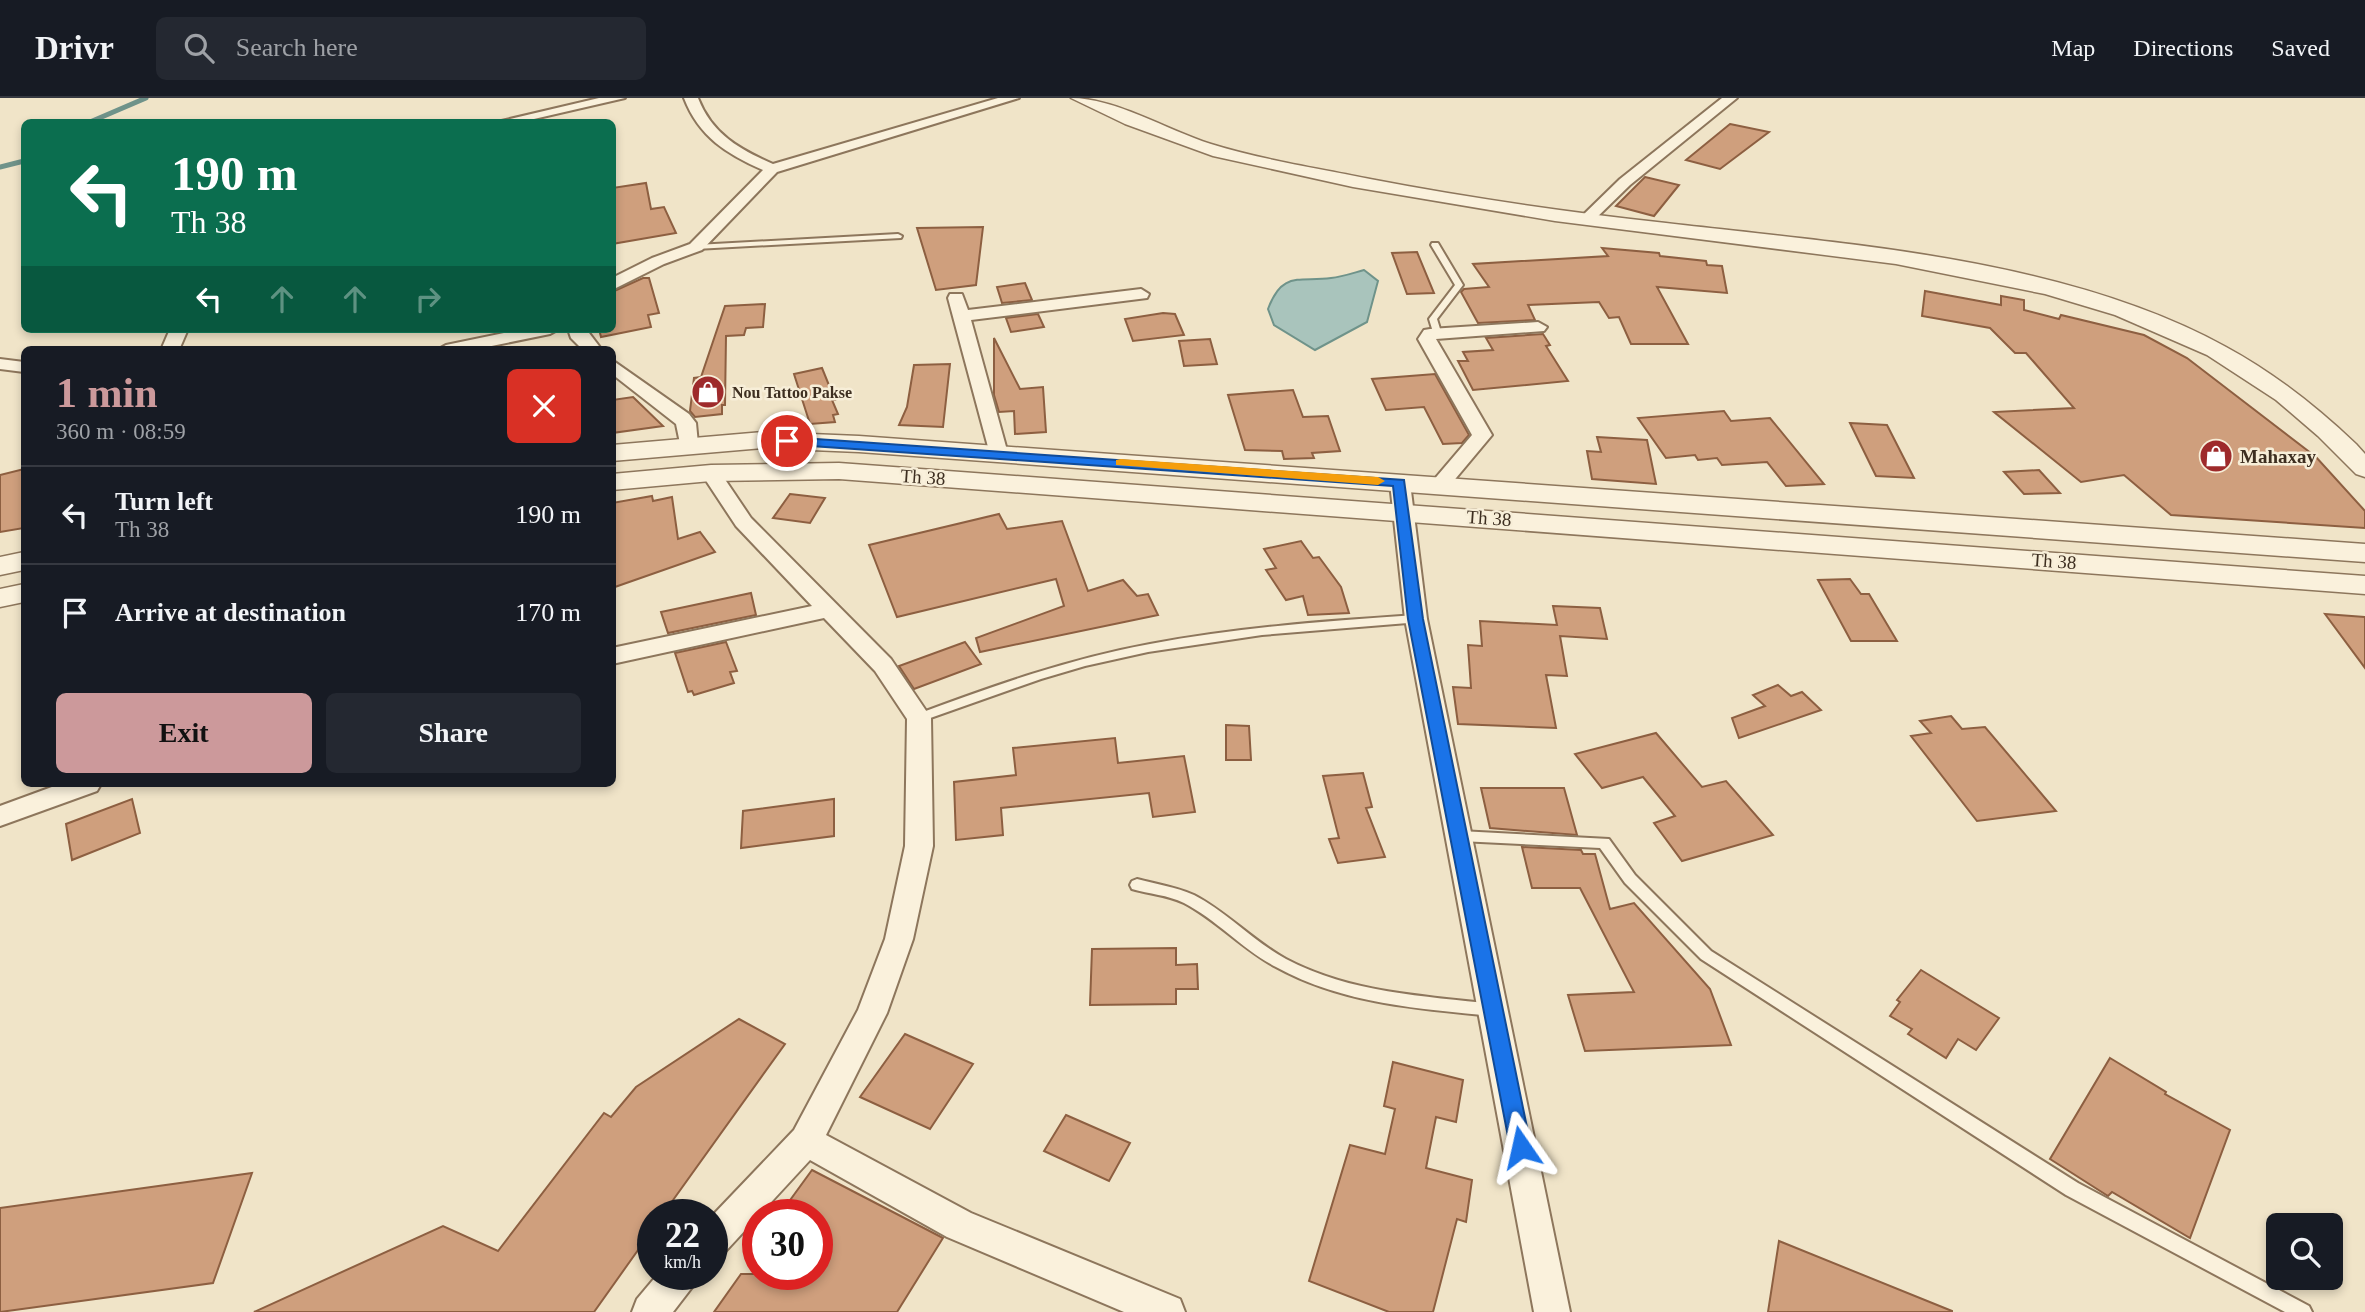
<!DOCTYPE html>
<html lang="en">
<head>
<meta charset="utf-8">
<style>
  :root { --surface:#171b24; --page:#242831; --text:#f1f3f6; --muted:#9ea1a6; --line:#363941; --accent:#cc999b }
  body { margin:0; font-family:Georgia,serif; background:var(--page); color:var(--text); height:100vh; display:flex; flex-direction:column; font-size:26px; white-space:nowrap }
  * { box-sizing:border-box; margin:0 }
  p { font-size:23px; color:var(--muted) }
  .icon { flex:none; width:38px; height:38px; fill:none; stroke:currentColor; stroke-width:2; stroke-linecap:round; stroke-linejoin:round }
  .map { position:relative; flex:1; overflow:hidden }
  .drawer { position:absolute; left:21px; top:248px; width:595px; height:441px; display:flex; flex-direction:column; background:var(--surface); border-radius:10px; box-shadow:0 4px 10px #0003 }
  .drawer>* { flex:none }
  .guide { position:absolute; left:21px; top:21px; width:595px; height:214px; border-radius:10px; box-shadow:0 4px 10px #0003; background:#0b6e4f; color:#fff; overflow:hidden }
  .fabs { position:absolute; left:2266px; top:1115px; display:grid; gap:14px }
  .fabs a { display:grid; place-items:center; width:77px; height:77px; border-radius:10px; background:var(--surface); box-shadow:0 4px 10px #0003; font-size:35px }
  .speed { position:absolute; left:637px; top:1101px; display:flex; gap:14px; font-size:35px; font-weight:700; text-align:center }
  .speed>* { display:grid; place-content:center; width:91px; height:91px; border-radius:50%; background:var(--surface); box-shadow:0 4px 10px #0003; line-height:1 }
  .speed small { font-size:18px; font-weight:400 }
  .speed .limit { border:10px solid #d22; background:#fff; color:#111 }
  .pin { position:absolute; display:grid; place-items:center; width:60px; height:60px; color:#fff; margin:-30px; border:4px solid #fff; border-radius:50%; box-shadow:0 2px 7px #0007 }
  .me { position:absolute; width:77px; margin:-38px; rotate:349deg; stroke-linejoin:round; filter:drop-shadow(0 0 5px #0008) }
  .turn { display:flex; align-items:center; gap:24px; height:147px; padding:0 35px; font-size:32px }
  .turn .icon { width:91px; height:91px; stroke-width:2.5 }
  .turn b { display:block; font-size:49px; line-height:60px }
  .lanes { display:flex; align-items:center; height:66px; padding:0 35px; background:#0003; justify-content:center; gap:35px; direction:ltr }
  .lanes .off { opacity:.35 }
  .round { display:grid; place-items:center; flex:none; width:74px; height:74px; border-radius:10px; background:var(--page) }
  .summary { display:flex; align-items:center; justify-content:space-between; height:119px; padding:0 35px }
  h1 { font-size:42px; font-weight:700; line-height:52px; color:var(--accent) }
  .button { display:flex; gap:14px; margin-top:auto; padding:14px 35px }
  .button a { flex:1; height:80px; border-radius:10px; background:var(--accent); color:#111; font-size:28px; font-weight:700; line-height:80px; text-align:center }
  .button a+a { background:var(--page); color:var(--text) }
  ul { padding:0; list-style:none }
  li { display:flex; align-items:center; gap:21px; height:98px; padding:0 35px; border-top:2px solid var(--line) }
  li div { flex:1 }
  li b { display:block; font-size:26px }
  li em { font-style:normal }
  header { display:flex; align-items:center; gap:42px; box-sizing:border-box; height:98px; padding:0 35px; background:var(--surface); border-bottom:2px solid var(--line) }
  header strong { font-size:33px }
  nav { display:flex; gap:38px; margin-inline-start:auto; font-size:24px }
  .search { width:490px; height:63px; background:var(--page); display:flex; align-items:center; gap:18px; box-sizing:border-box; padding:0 24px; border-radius:10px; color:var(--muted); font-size:26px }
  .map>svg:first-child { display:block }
</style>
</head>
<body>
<header>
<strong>Drivr</strong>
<div class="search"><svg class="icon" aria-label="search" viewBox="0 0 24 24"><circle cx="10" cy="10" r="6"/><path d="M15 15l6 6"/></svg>Search here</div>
<nav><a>Map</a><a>Directions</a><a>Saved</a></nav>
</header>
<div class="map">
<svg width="2365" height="1214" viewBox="0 0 2365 1214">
  <rect width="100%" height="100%" fill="#f0e4c8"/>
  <path fill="#a9c4bc" stroke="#6f938a" stroke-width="2" d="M1364 172 1378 183 1367 224 1315 252 1274 227 1268 211C1282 173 1298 184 1331 180 1342 179 1353 175 1364 172Z"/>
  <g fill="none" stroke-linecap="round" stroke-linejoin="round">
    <g stroke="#6f938a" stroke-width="5">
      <polyline points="90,24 146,0"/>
      <polyline points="0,69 24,63"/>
    </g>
  </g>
  <g fill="#cf9f7d" stroke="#8d5f41" stroke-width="2">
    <polygon points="1730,26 1769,34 1720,71 1686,62"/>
    <polygon points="1645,79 1679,87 1654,118 1616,108"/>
    <polygon points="646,85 651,111 664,109 676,135 612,146 612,90"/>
    <polygon points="983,129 976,187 936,192 917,130"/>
    <polygon points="1602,150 1659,155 1660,158 1706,163 1707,167 1722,168 1727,195 1657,189 1688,246 1631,246 1619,219 1609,220 1599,204 1528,207 1535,222 1478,225 1461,194 1464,191 1489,189 1473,166 1608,158"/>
    <polygon points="1417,154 1434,195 1407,196 1392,155"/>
    <polygon points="643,180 649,180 659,215 648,217 651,229 601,239 599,231 612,231 612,194"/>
    <polygon points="1025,185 1032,202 1002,205 997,189"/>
    <polygon points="1925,193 2001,207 2001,198 2024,202 2024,212 2059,221 2061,217 2144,237 2187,260 2316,359 2365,413 2365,430 2171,417 2124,377 2081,384 1994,314 2074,310 2026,255 2015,255 1990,230 1922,218"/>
    <polygon points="765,206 763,229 746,230 744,237 726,238 725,307 722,307 722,316 695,319 690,313 694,280 701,279 725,208"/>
    <polygon points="1163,215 1175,216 1184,237 1133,243 1125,221"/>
    <polygon points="1038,216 1044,229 1011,234 1006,220"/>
    <polygon points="1543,236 1550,247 1546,248 1568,283 1473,292 1458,263 1468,263 1463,254 1493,252 1486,240"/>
    <polygon points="994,240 1020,291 1043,289 1046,334 1015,336 1014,313 999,314 994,297"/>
    <polygon points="1210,241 1217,266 1184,268 1179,243"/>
    <polygon points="950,266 943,329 899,327 907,309 914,267"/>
    <polygon points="822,270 835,302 832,302 838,316 833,317 835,324 810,326 794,276"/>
    <polygon points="1435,276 1469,337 1462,345 1443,346 1424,309 1386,312 1372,281"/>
    <polygon points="1293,292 1303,319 1328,318 1340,353 1312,355 1314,360 1284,361 1282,353 1245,352 1228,297"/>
    <polygon points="633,299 663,328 612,335 612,302"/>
    <polygon points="1724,313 1731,323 1770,320 1824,386 1786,388 1767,364 1722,367 1717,360 1698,362 1695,357 1666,360 1638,320"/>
    <polygon points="1850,325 1887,327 1914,380 1876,378"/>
    <polygon points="1597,339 1647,342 1656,386 1592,381 1587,353 1601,354"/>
    <polygon points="24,371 24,430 0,434 0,377"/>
    <polygon points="2039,372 2060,395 2024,396 2004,374"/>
    <polygon points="790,396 825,400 810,425 773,420"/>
    <polygon points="652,398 653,403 672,399 678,441 700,434 715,454 612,490 612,405"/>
    <polygon points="999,416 1007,431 1062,423 1088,493 1123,482 1137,498 1148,496 1158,517 980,554 976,540 1064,508 1056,481 897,519 869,447"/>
    <polygon points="1301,443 1313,460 1319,459 1341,489 1349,515 1308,517 1303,498 1286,502 1266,472 1276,470 1264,451"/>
    <polygon points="1850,481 1861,496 1869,496 1897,543 1851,543 1818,482"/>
    <polygon points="751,495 756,517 668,535 661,514"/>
    <polygon points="1553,508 1600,510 1607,541 1560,538 1567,578 1546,577 1556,630 1458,626 1453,589 1471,590 1468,547 1482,548 1480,523 1557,527"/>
    <polygon points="2325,516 2365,519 2365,570"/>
    <polygon points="726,544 737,573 730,574 734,585 694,597 692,593 688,594 675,555"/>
    <polygon points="965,544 981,566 914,591 899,568"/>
    <polygon points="1778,587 1791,598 1802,594 1821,612 1739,640 1732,620 1765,608 1753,597"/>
    <polygon points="1951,618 1962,631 1985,629 2056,713 1977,723 1911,638 1931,635 1920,623"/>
    <polygon points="1226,627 1249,628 1251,662 1226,662"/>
    <polygon points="1656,635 1702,689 1726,683 1773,737 1682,763 1654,725 1675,718 1643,679 1602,690 1575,656"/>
    <polygon points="1115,640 1118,665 1184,658 1195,714 1153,719 1149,695 1001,710 1003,737 956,742 954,684 1016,677 1013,650"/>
    <polygon points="1363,675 1372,709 1366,710 1385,759 1338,765 1329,741 1339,740 1323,678"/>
    <polygon points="1481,690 1564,690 1577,737 1490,730"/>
    <polygon points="132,701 140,735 72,762 66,726"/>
    <polygon points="834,701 834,738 741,750 743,713"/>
    <polygon points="1522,749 1581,752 1583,756 1595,756 1610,811 1634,805 1710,891 1731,947 1585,953 1568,897 1634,894 1580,790 1532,790"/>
    <polygon points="1176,850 1176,867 1197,866 1198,891 1176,891 1176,906 1090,907 1092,851"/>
    <polygon points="1921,872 1999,920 1976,952 1958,941 1946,960 1908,936 1912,931 1890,918 1900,904 1897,902"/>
    <polygon points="739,921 785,946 663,1116 653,1116 653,1131 594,1214 254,1214 443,1128 498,1153 604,1015 611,1019 636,989"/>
    <polygon points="905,936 973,966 930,1031 860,999"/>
    <polygon points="2110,960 2166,994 2165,996 2230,1032 2190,1140 2112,1094 2108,1098 2050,1061"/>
    <polygon points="1393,964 1463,982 1456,1024 1436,1019 1426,1070 1472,1082 1466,1124 1457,1121 1433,1214 1389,1214 1309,1183 1350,1047 1385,1056 1395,1011 1384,1008"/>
    <polygon points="1066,1017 1130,1045 1109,1083 1044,1053"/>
    <polygon points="812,1072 943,1140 897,1214 714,1214 741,1176 817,1176 817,1116 780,1116"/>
    <polygon points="252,1075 213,1185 0,1214 0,1110"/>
    <polygon points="1779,1143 1952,1213 1952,1214 1768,1214"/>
  </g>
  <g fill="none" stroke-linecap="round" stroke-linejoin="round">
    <defs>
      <g id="service">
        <polygon points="898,136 902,138 901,140 696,151 692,149 696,147"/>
        <polygon points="1432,145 1438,145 1463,187 1437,221 1441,234 1437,237 1433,234 1429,221 1455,187 1431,147"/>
        <path d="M1416 517 1422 521 1420 524 1262 537 1148 554 1085 568 1041 581 919 624 913 620 915 617C992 588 1069 561 1150 546 1238 529 1327 523 1416 517Z"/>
        <polygon points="1460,733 1609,741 1635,777 1711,853 2078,1085 2309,1208 2312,1214 2285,1214 2066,1097 1701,861 1625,785 1600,750 1460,743 1455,742 1453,738 1455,734"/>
        <path d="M1137 781C1156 786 1176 789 1194 797 1227 814 1253 843 1286 861 1350 895 1424 898 1494 906L1499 907 1502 912 1499 917 1494 918C1420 911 1343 906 1276 869 1243 852 1217 822 1184 805 1168 797 1149 796 1132 791L1130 787 1132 783Z"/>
      </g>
      <g id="minor">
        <polygon points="599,0 625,0 521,24 497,24"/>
        <path d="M684 0H698C712 36 739 51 773 66L998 0H1019L777 74 702 152 664 166 612 192V180L652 160 690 146 763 72C727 56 699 39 684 0Z"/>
        <polygon points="1722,0 1737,0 1630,87 1591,125 1581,125 1581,119 1620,81"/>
        <polygon points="1141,191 1149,196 1147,200 971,222 1008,356 998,362 991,360 948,200 950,196 962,196 968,212"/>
        <polygon points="1538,224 1547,229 1544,233 1436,241 1492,337 1446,392 1432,392 1429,388 1432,384 1472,337 1418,241 1424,232 1430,231"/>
        <polygon points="170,231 188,231 179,252 161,252"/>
        <polygon points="524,231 559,231 550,236 472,252 437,252 446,247"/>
        <polygon points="568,231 586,231 602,252 583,252 571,240"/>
        <polygon points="0,261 24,264 24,274 0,271"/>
        <polygon points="612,262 689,316 696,325 698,346 695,350 681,350 676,326 612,276"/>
        <polygon points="711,369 718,371 751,420 891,561 931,620 933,748 913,841 887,915 826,1037 971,1115 1180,1201 1185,1214 1124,1214 947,1139 810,1062 724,1155 712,1160 712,1118 794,1032 858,912 885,841 905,748 907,621 875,573 824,520 612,566 612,550 812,508 736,428 701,375"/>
        <polygon points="1400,379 1410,385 1427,521 1570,1214 1534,1214 1405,521 1390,385"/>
        <polygon points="60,686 101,686 97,693 0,728 0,708"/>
        <polygon points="658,1176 699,1176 693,1188 673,1214 632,1214 637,1201"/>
      </g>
      <g id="tertiary">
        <path d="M1071 0C1115 0 1167 32 1211 46 1263 62 1317 70 1370 81 1468 100 1567 114 1666 125 1846 146 2065 160 2226 249 2274 275 2316 308 2356 346L2365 356V379L2356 376 2318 338 2276 302 2207 257 2115 217 2045 196 1896 166 1555 123 1353 89 1213 58 1125 26Z"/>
        <polygon points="763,334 859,338 2365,446 2365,464 859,354 763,350 612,363 612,347"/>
        <polygon points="839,365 2365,478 2365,496 839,381 711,383 612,392 612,376 711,367"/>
        <polygon points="24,454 24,472 0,477 0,459"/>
        <polygon points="24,486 24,504 0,509 0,491"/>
      </g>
    </defs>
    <use href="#service" stroke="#8d765c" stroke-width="4"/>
    <use href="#minor" stroke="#8d765c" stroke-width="4"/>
    <use href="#tertiary" stroke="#8d765c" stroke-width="3"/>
    <use href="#service" fill="#faf1dc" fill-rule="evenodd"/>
    <use href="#minor" fill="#faf1dc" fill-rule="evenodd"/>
    <use href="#tertiary" fill="#faf1dc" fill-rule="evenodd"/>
  </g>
  <polygon fill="#1a73e8" stroke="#114b97" stroke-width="2" points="787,339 1404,382 1423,521 1531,1049 1528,1056 1521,1059 1513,1056 1510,1049 1408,521 1393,388 782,346 780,343"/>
  <polygon fill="#f59e0b" points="1121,361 1378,379 1385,383 1378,387 1116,367 1116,362"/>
  <defs>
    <symbol id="shop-disc" viewBox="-11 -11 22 22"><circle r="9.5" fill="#9e2a2b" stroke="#f7eed8"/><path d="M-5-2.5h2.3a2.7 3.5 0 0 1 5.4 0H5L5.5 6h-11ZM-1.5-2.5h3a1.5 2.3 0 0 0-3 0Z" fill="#fff"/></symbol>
  </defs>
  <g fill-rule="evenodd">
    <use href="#shop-disc" x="689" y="275" width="38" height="38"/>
    <use href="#shop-disc" x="2197" y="339" width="38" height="38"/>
  </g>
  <g text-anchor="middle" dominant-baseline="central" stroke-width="5" stroke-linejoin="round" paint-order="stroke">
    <g font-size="16" font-weight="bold" fill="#3d2e20" stroke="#f7eed8" text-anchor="start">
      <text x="732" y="294">Nou Tattoo Pakse</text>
    </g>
    <g font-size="19" font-weight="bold" fill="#3d2e20" stroke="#f7eed8" text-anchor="start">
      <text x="2240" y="358">Mahaxay</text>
    </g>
    <g font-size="19" fill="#3d2e20" stroke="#f7eed8">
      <text transform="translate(923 379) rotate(4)">Th 38</text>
      <text transform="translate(1489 420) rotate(4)">Th 38</text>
      <text transform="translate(2054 463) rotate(4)">Th 38</text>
    </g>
  </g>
</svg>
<div class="fabs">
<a><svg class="icon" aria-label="search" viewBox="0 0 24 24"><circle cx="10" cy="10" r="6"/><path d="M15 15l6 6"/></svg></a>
</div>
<div class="speed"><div>22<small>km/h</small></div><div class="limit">30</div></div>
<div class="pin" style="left:787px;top:343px;background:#d93025"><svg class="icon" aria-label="arrive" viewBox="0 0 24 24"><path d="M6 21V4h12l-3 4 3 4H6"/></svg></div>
<svg class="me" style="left:1521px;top:1049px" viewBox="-20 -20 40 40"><path d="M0-17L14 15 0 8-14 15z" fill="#1a73e8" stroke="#fff" stroke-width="4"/></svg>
<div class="guide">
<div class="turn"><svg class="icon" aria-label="left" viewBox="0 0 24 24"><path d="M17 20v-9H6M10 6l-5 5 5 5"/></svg><div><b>190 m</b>Th 38</div></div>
<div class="lanes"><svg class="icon" aria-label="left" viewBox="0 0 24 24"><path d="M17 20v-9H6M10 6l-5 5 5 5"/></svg><svg class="icon off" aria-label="ahead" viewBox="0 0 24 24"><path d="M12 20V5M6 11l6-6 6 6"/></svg><svg class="icon off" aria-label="ahead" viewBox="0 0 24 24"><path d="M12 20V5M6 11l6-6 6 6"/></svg><svg class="icon off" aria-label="right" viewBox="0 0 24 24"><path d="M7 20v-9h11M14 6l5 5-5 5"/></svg></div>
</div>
<section class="drawer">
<div class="summary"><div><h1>1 min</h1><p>360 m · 08:59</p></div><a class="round" style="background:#d93025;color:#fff"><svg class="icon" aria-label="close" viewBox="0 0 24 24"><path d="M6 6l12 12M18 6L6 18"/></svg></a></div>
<ul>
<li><svg class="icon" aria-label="left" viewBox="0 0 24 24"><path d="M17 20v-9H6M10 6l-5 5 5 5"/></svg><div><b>Turn left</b><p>Th 38</p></div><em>190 m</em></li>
<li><svg class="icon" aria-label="arrive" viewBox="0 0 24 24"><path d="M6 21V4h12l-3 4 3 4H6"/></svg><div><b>Arrive at destination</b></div><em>170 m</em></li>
</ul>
<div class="button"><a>Exit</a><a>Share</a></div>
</section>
</div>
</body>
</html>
